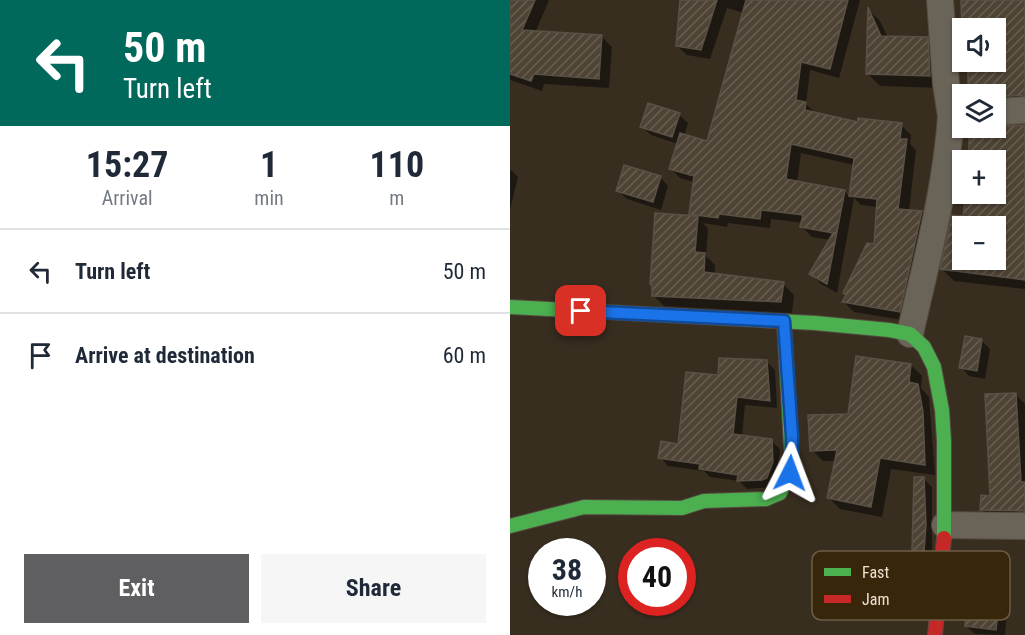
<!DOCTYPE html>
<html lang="en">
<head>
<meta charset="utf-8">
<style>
  :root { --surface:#fff; --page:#f6f6f7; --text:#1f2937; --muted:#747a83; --line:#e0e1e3; --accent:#5f5f61 }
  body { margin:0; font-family:"Roboto Condensed",sans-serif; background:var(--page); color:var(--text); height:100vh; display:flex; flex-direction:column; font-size:22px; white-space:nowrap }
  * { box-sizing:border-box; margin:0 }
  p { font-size:20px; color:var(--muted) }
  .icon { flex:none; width:33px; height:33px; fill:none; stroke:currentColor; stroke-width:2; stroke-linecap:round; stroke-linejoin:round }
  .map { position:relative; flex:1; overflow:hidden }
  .sheet { display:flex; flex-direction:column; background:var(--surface); width:510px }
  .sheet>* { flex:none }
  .guide { background:#00695c; color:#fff; overflow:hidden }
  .buttons { position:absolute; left:442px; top:18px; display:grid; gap:12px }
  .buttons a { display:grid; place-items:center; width:54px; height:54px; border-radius:0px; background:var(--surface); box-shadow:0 2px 4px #0004; font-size:30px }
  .speed { position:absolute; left:18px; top:538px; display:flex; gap:12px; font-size:30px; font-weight:700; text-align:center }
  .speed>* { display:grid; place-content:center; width:78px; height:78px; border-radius:50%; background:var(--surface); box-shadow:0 2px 4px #0004; line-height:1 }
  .speed small { font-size:15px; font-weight:400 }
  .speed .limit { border:9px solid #d22; background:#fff; color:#111 }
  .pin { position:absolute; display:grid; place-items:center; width:51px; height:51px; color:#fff; margin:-26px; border-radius:12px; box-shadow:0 3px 9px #0006 }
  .me { position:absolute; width:66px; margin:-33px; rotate:3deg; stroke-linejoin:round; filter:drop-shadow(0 0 4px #0008) }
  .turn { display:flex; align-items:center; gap:21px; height:126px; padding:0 24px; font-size:27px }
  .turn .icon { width:78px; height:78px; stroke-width:2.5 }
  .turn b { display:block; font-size:42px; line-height:51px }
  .eta { display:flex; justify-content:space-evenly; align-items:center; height:102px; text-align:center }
  .eta b { font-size:36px; font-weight:700; line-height:42px }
  .cta { display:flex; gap:12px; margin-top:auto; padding:12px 24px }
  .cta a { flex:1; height:69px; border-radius:0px; background:var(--accent); color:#fff; font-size:24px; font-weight:700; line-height:69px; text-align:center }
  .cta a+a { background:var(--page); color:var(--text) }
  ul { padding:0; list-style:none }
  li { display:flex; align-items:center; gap:18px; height:84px; padding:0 24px; border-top:2px solid var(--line) }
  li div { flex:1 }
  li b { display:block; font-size:22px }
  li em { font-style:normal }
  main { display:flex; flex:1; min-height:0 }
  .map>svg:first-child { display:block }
</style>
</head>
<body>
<main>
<section class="sheet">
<div class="guide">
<div class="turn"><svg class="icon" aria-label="left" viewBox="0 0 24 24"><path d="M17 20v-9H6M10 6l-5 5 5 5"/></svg><div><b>50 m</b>Turn left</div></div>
</div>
<div class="eta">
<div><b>15:27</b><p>Arrival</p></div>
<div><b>1</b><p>min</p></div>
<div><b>110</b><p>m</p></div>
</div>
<ul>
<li><svg class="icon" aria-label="left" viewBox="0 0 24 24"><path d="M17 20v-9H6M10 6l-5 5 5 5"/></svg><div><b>Turn left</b></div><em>50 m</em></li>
<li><svg class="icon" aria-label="arrive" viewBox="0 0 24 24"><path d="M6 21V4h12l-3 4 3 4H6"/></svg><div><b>Arrive at destination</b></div><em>60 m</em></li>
</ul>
<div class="cta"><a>Exit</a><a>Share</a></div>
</section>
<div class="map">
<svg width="515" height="635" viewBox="0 0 515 635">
  <defs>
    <pattern id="building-hatch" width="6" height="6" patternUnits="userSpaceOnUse" patternTransform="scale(1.5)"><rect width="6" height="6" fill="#4e4435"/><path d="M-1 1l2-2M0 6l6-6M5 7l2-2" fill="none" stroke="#685f51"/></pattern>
  </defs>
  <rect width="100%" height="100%" fill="#382e20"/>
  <g fill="#0007" fill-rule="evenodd">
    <polygon points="0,0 39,0 25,33 92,37 102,47 99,88 34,84 32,91 0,80"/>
    <path d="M171 0H350L329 78 300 70 296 104 306 114 349 124 391 125 401 135 400 144 406 150 399 211 412 212 421 222 399 321 344 312 334 302 365 245 368 207 351 205 344 198 327 293 311 284 301 274 321 240 302 237 292 227 293 223 261 219 260 228 218 223 217 227 193 223 198 229 196 256 205 265V275L273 284 284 295 282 313 154 306 143 295 184 217 180 213 184 182 170 178 160 168 168 144 141 135 132 127 169 115 178 123 174 136 198 143 234 13 217 8 200 59 177 55 167 46ZM291 153 344 165 341 198 334 191 287 183Z"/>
    <polygon points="453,0 515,0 515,108 486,115 486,94 460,94 460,62 486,62 486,28 454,28"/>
    <polygon points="359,10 370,21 378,38 417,38 429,51 432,88 370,86 358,74"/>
    <path d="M515 125V289L444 281 432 269 455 218 458 194H486V160H460V129L462 128H486ZM453 226H486V260H453Z"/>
    <polygon points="0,169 8,177 0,210"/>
    <polygon points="150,177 158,186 151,210 117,199 108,191"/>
    <polygon points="471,340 480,349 475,379 459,376 451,367"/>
    <polygon points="257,362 265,370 267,408 235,405 232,436 261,441 270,449 265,487 237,489 229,481 200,477 194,471 158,466 150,457 170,445 209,376"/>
    <polygon points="401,365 412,376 411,388 419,397 425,475 381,469 372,517 330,509 319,498 326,461 313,461 302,450 339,415"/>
    <polygon points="505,394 515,404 515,521 482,520 472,510 482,497"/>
    <polygon points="414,479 422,487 422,559 412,559 404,551"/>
    <polygon points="490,593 498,602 495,635 465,634 456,626"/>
  </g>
  <g fill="url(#building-hatch)" stroke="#5a5145" stroke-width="1.5" fill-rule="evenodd">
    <polygon points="0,0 25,0 12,30 92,35 89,79 24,74 21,81 0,74"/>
    <polygon points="170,0 207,0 191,50 166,46"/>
    <polygon points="236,0 338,0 320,69 291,62 286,100 296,102 295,110 348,122 348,118 392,123 390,139 397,139 388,209 412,211 390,312 332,302 336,295 333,293 357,243 364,244 367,199 339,196 344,158 281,144 276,179 335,190 317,284 299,274 323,233 290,227 293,215 251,210 250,219 209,214 208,218 179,214 184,176 159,169 170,133 197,141"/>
    <polygon points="451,0 515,0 515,95 486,97 486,94 458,94 458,62 486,62 486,28 453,28 452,32"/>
    <polygon points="358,7 371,36 418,37 420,76 356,74"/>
    <polygon points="138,103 170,113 162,137 130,127"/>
    <path d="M515 125V280L430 269 442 215 453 216 456 194H486V160H459V128ZM453 226H486V260H453Z"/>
    <polygon points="114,165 151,176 143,202 106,191"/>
    <polygon points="145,213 188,216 185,252 195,253 194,272 274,282 271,302 142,296 142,285 140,284"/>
    <polygon points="455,336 472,339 467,371 449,368"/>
    <polygon points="346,356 401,364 399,382 408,384 413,412 415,465 370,458 361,507 317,498 327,450 300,451 298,415 338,414"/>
    <polygon points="209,358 257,360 260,401 227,397 223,434 262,439 263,462 257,478 252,480 227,481 228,475 189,469 190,464 148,458 151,441 168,444 176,372 208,375"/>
    <polygon points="506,393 511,482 515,482 515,511 470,510 471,495 480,496 475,394"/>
    <polygon points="404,477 414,477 416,525 414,551 402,551"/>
    <polygon points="458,589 490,592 486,630 455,626"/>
  </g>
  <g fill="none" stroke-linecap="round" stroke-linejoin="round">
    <defs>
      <g id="street">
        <polyline points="430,0 436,84 441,116"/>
        <polyline points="486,112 515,110"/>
        <path d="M400 334C416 262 436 190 441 116L453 115"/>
        <polyline points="435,525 515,526"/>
      </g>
      <g id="fast">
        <polyline points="0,307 305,323 379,330 400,334 414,347 424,367 432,410 434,441 434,538"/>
        <polyline points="0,526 74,507 172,508 194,501 256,499 270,493 282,464 274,321"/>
      </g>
      <polyline id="jam" points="425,635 434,538"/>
    </defs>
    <use href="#street" stroke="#544a3f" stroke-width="28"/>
    <use href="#fast" stroke="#544a3f" stroke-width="16"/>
    <use href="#jam" stroke="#544a3f" stroke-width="16"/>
    <use href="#street" stroke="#6a6358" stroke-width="26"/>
    <use href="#fast" stroke="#4caf50" stroke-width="14"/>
    <use href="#jam" stroke="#c62828" stroke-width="14"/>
  </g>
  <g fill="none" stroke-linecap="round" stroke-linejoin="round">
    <defs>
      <polyline id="route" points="71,311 274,321 282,436 282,464 280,473"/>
    </defs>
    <use href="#route" stroke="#114b97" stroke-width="15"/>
    <use href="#route" stroke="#1a73e8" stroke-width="10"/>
  </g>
  <rect x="302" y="551" width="198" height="69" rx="9" fill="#38260a" stroke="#6e5e46" stroke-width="1.5"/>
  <rect x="314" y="568" width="27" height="8" fill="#4caf50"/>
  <rect x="314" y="595" width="27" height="8" fill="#c62828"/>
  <g font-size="16" fill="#ede1d2">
    <text x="352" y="578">Fast</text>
    <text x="352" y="605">Jam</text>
  </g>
</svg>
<div class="buttons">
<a><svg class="icon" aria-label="sound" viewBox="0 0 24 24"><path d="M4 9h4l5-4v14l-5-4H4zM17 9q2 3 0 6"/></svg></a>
<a><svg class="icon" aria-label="layers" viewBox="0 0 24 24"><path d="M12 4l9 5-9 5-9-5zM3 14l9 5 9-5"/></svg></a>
<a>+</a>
<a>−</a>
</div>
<div class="speed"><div>38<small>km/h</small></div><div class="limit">40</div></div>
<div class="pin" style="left:71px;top:311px;background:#d93025"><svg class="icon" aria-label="arrive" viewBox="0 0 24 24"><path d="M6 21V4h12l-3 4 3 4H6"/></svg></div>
<svg class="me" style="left:280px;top:473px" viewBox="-20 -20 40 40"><path d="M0-17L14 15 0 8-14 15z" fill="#1a73e8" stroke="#fff" stroke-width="4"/></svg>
</div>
</main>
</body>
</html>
